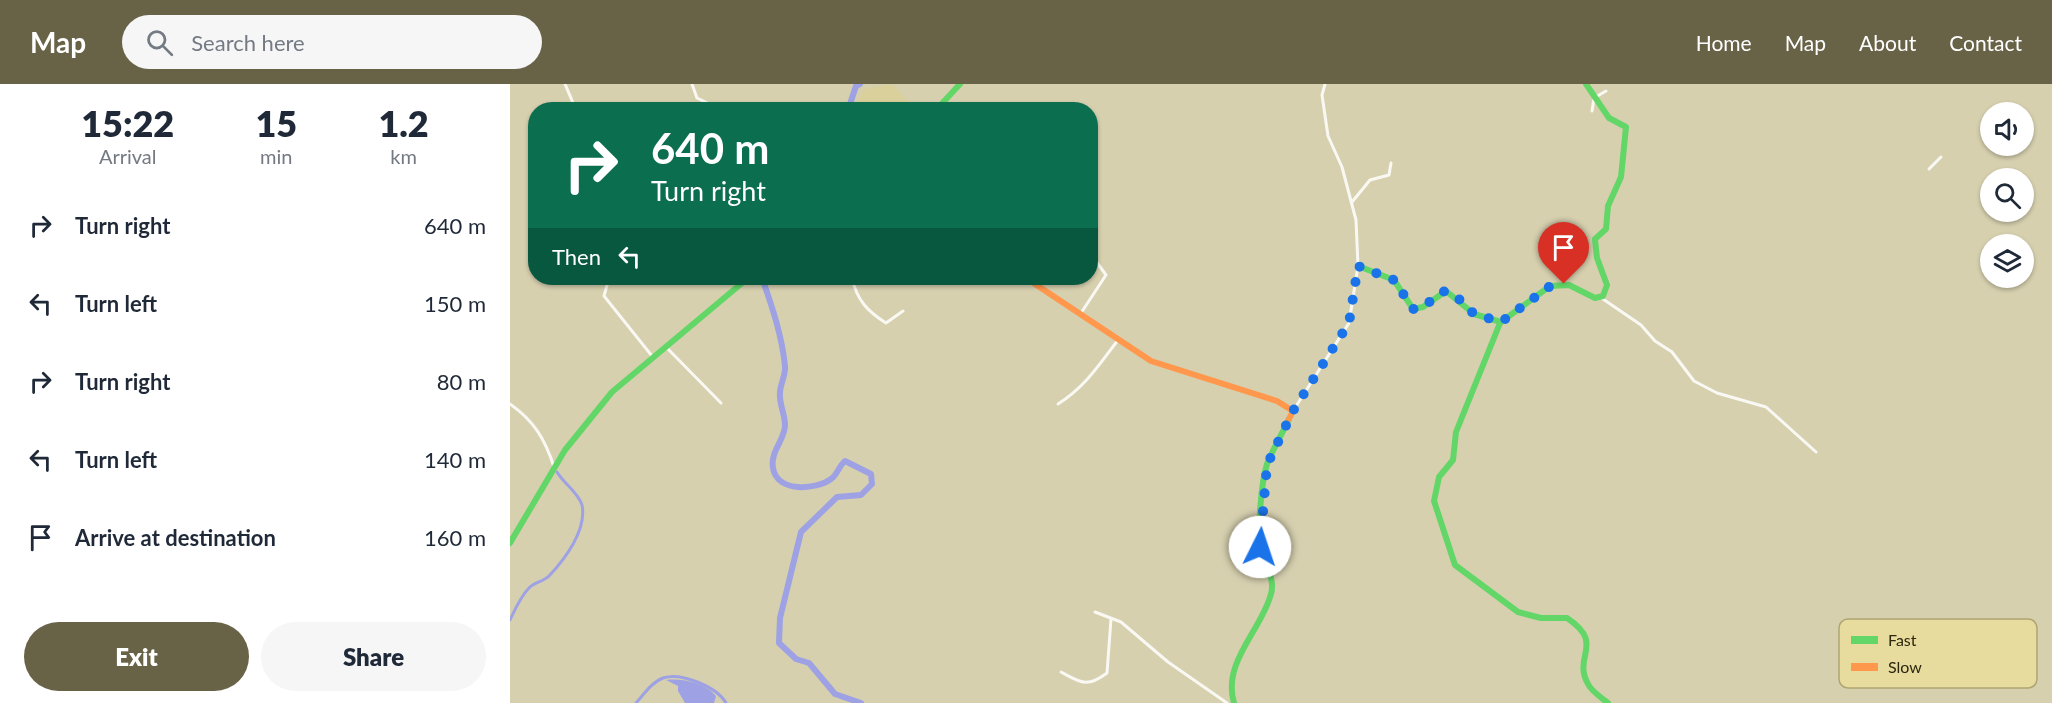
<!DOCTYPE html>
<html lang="en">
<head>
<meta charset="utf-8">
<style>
  :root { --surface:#fff; --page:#f6f6f7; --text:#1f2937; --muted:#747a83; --accent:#686247 }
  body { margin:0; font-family:Lato,sans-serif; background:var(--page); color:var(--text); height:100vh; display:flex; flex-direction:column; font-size:22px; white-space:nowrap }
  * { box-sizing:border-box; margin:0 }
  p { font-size:20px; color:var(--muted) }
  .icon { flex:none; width:33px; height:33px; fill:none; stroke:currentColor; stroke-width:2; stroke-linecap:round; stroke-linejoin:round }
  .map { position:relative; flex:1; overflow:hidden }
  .panel { display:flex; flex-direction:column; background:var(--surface); width:510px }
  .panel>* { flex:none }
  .hud { position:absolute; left:18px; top:18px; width:570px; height:183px; border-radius:24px; box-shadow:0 2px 4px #0004; background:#0b6e4f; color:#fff; overflow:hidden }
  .tools { position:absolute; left:1470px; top:18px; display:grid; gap:12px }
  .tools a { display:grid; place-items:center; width:54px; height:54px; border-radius:50%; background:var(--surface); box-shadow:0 2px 4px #0004; font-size:30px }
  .pin { position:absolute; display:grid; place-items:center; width:51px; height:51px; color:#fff; margin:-62px -26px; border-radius:50% 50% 50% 0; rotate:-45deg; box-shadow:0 0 6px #0007 }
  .pin .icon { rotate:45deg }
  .me { position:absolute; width:66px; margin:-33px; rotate:4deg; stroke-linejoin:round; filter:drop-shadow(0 0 4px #0008) }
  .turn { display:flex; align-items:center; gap:21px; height:126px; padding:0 24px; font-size:27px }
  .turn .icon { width:78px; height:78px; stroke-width:2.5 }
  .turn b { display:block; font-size:42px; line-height:51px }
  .then { display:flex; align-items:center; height:57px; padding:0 24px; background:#0003; gap:12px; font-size:22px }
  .eta { display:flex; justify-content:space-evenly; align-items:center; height:102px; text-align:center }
  .eta b { font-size:36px; font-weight:800; line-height:42px }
  .button { display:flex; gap:12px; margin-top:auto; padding:12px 24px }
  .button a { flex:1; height:69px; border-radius:36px; background:var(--accent); color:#fff; font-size:24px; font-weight:800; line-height:69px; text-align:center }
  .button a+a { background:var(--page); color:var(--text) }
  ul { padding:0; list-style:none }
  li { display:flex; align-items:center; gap:18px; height:78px; padding:0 24px }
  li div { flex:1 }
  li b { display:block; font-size:22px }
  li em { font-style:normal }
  header { display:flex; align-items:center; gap:36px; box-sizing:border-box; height:84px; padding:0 30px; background:var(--accent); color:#fff }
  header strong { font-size:28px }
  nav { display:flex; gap:33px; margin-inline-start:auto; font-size:21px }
  .search { width:420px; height:54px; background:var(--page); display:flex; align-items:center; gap:15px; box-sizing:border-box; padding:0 21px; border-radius:33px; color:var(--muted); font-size:22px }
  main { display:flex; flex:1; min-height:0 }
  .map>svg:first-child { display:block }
</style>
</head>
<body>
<header>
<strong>Map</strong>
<div class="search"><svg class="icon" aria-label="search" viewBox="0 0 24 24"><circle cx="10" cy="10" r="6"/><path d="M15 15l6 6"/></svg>Search here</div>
<nav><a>Home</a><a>Map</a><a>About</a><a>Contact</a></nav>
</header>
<main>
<section class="panel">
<div class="eta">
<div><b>15:22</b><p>Arrival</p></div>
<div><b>15</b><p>min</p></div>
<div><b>1.2</b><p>km</p></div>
</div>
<ul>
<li><svg class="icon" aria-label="right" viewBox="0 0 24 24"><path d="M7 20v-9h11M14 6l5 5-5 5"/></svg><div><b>Turn right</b></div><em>640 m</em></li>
<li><svg class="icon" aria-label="left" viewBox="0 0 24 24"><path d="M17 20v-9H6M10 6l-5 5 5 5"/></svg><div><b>Turn left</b></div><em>150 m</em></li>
<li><svg class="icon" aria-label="right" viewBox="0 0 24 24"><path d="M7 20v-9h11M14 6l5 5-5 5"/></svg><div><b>Turn right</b></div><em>80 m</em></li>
<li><svg class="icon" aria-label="left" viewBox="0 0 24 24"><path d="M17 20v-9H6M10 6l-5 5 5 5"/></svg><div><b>Turn left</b></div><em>140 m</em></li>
<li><svg class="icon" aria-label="arrive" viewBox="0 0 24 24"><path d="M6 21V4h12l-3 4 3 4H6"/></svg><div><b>Arrive at destination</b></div><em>160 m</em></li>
</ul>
<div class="button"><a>Exit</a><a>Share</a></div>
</section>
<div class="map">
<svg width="1542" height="619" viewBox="0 0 1542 619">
  <rect width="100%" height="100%" fill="#d6d0af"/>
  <polygon fill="#dad09b" points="382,0 406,25 343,25 354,5"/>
  <path fill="#9ea2e4" d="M156 596C173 594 195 599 206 612L204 619H175L168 607V602Z"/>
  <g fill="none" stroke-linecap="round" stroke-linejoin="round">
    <g stroke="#9ea2e4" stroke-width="3">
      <path d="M0 536C5 525 11 512 19 504 24 498 33 498 39 492 55 475 77 446 72 421 68 408 54 400 47 388"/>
      <path d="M126 619C134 610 142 598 153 594 171 588 207 603 216 619"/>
    </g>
    <g stroke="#9ea2e4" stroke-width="6">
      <polyline points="338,26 346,2 350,0"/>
      <path d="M252 194C262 222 272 252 275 282 276 291 270 300 270 309 269 320 275 330 275 341 275 356 260 367 263 384 267 409 306 406 321 395 327 391 329 382 335 377L361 390 362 400 351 411 327 413 291 448 270 534 269 559 286 575 299 579 325 610 351 619"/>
    </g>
    <g stroke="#f9f8f3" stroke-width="3">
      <polyline points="55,0 66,26"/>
      <polyline points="182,0 187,14 212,26"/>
      <polyline points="1082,27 1084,14 1096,7"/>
      <polyline points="1419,85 1431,73"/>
      <polyline points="842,118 860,96 879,91 881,79"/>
      <polyline points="99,194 94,212 142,272"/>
      <path d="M342 194C347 216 357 227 376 239L393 227"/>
      <polyline points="30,195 41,194"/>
      <polyline points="1090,213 1131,241 1145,257 1162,268 1184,297 1207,309 1256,323 1306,368"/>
      <polyline points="571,229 596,191 580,169"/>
      <polyline points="157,264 211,319"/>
      <path d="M0 320C24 337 35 355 44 383"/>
      <path d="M548 320C575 303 589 281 608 256"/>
      <polyline points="783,327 839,239 848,182 846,136 832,83 818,52 812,11 815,0"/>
      <polyline points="585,528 611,538 658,578 717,619"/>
      <path d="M551 588C571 599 577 604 597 589L601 535"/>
    </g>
    <g stroke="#63d668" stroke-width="6">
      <polyline points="426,26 450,0"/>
      <polyline points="848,182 884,196 903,225 913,223 936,207 964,230 991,238 1040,202 1059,201 1085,214 1093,212 1097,201 1087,174 1085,155 1096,145 1098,122 1111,93 1116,43 1099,34 1076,0"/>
      <path d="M990 239 946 348 943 376 929 393 924 417 945 481 1008 528 1031 534H1057C1096 560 1062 572 1078 600 1082 608 1091 613 1098 619"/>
      <polyline points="0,459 55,366 102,308 238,194"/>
      <path d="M724 619C712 578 751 547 761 510 766 492 752 479 750 462 748 442 751 399 757 380 763 365 772 350 779 335"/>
    </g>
    <polyline stroke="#ff974d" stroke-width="6" points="516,194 641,277 767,317 783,327 779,335"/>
  </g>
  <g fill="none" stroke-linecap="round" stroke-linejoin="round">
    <path stroke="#1a73e8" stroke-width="10" stroke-dasharray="0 18" d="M750 463 757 381 783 327 839 239 848 182 884 196 903 225C918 226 922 210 936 207L947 213 964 230 991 238 1039 203 1054 200"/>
  </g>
  <rect x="1329" y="535" width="198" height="69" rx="9" fill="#e7db9e" stroke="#afa573" stroke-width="1.5"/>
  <rect x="1341" y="552" width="27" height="8" fill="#63d668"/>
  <rect x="1341" y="579" width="27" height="8" fill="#ff974d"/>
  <g font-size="16" fill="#2c270f">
    <text x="1378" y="562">Fast</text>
    <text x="1378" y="589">Slow</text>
  </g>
</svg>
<div class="tools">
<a><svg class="icon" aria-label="sound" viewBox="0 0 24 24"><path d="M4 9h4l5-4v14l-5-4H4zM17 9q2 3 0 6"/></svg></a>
<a><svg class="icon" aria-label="search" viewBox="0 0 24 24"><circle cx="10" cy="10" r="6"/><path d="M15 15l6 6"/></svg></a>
<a><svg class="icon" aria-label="layers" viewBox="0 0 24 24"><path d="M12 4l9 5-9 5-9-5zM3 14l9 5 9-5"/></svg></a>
</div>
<div class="pin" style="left:1054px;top:200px;background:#d93025"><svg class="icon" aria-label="arrive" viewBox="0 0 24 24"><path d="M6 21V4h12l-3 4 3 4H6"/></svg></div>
<svg class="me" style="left:750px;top:463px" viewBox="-20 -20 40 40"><circle r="19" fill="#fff"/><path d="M0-13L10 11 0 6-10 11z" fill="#1a73e8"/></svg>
<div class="hud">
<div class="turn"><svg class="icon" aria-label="right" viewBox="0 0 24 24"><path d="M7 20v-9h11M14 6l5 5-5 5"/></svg><div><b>640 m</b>Turn right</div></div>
<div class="then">Then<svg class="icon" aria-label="left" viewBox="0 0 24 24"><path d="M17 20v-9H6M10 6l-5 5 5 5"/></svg></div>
</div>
</div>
</main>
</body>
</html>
